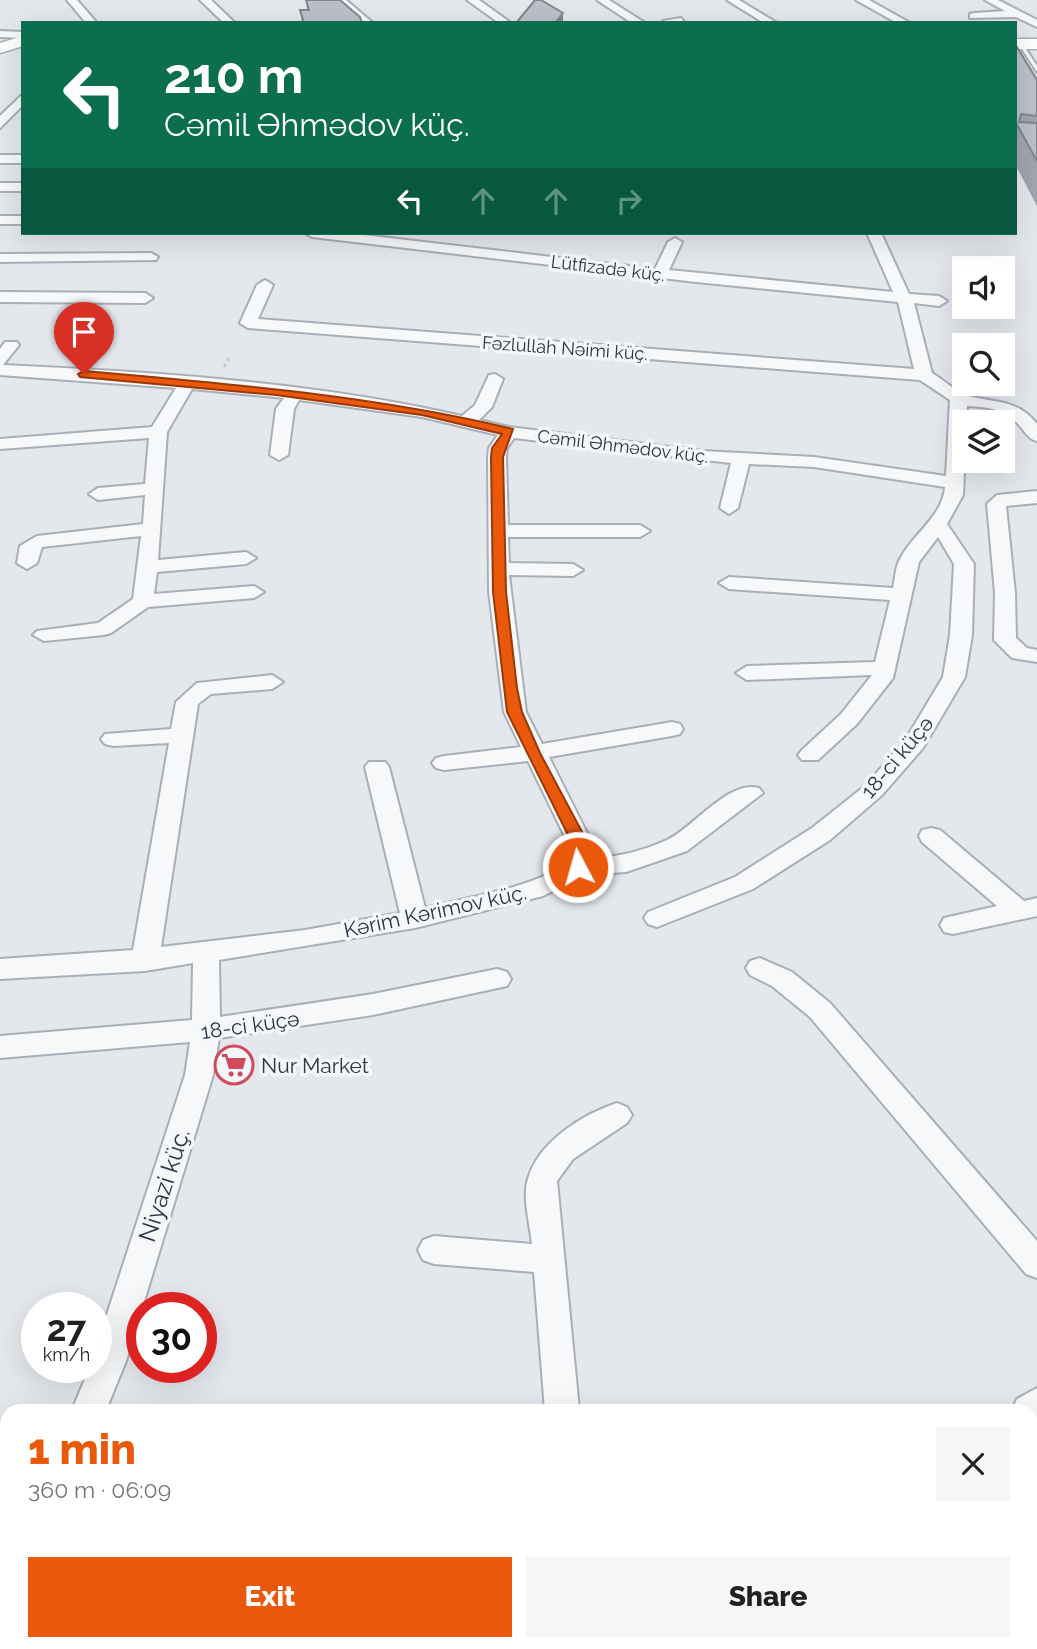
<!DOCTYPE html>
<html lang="en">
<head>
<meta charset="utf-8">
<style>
  :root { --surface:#fff; --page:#f6f6f6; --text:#202124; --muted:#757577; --accent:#ea580c }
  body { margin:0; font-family:Raleway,sans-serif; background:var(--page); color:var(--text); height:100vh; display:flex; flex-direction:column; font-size:26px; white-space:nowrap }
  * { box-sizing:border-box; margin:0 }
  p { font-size:23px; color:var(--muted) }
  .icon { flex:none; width:38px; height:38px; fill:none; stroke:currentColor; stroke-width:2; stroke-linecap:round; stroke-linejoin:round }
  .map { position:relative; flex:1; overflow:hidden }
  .side { position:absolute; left:0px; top:1404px; width:1038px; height:247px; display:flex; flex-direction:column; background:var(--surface); border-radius:21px 21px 0 0; box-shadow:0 7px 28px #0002 }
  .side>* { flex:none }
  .guide { position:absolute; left:21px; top:21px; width:996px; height:214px; border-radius:0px; box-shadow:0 7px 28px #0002; background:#0b6e4f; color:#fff; overflow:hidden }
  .controls { position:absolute; left:952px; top:256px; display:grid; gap:14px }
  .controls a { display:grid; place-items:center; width:63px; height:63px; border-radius:0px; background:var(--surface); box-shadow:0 7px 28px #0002; font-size:35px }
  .speed { position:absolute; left:21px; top:1292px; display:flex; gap:14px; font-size:35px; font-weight:700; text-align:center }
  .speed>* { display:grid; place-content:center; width:91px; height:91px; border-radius:50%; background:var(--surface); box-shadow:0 7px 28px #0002; line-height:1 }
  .speed small { font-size:18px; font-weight:400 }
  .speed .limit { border:10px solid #d22; background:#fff; color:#111 }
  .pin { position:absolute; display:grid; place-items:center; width:60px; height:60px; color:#fff; margin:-72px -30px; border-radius:50% 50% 50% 0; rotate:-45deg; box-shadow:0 0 7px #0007 }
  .pin .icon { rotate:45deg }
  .me { position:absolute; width:77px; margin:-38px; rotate:354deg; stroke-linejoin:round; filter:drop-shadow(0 0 5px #0008) }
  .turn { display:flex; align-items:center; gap:24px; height:147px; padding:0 28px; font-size:32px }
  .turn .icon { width:91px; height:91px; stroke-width:2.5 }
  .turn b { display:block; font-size:49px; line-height:60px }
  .lanes { display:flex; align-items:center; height:66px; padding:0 28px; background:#0003; justify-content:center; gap:35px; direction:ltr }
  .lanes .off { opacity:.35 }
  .round { display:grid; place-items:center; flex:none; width:74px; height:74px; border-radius:0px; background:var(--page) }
  .headline { display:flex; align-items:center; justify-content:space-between; height:119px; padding:0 28px }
  h1 { font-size:42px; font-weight:800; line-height:52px; color:var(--accent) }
  .action { display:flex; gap:14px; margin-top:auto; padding:14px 28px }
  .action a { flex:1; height:80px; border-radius:0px; background:var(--accent); color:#fff; font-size:28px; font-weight:800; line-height:80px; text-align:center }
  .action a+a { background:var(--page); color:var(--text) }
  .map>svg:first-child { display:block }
</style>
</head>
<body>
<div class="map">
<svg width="1037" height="1649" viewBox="0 0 1037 1649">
  <rect width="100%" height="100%" fill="#e4e7ec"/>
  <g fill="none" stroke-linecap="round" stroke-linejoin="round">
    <defs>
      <polygon id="lane" points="1018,43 1022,43 1037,66 1037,72"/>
      <g id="street">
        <polygon points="67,0 77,0 97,23 86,23"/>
        <polygon points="200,0 211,0 235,23 224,23"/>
        <polygon points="335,0 346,0 373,23 361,23"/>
        <polygon points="467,0 479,0 511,23 499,23"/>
        <polygon points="597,0 609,0 645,23 632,23"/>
        <polygon points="727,0 739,0 777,23 764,23"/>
        <polygon points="856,0 869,0 910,23 897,23"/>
        <polygon points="985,0 998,0 1037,20 1037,27 1016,17 970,18 970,14 974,13 1005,11"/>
        <polygon points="681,18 685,23 662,23 663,21"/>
        <polygon points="0,31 23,32 23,38 0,37"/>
        <polygon points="23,94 23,105 0,128 0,116"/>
        <rect x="0" y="155" width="23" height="8"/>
        <rect x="0" y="183" width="23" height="8"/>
        <rect x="0" y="216" width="23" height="8"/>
        <path d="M305 233H346L655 269 668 242 675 238 682 242 669 270 893 292 867 233H881L909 294 939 296 947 301 939 306 914 303 932 373C942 379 958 393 968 396 996 403 1017 399 1037 424V441C1027 439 1024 429 1016 422 1002 408 986 407 967 406L963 495 947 524 974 564 972 635 965 677 923 748 882 795 830 840 753 889 657 927 648 924 644 918 648 912 735 877 812 828 866 785 906 739 943 677 950 635 954 564 938 537 919 562 893 678 857 724 818 760H802L798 755 802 750 841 714 872 675 747 680 736 673 747 666 875 662 890 600 729 589 719 583 729 577 893 588C895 580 895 569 899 561 910 536 943 517 945 487L814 467 749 464 738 508 729 514 720 508 731 463 514 438 507 448 506 457 508 525H640L650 531 640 537H508L509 563 573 564 583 570 573 576 509 575 526 712 542 744 672 722 680 724 683 729 680 734 672 736 549 757 592 843 594 858C619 857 645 850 667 840 693 828 729 779 759 788L763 793 687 851 626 872 584 875 543 896 415 928 219 960 220 1017 373 994 497 969 507 972 511 979 507 986 373 1015 219 1038 213 1075 126 1361 106 1410H72L90 1367H96V1348L185 1075 190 1042 0 1058V1036L192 1020 193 963 145 971 0 979V959L133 950 169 743 113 746 105 744 101 739 105 734 171 729 176 702 197 683 272 675 283 682 272 689 211 694 198 704 161 947 305 930 400 913 365 767 369 762H385L389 767 425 908C455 900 559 884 569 856L568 843 528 761 444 770 436 768 432 763 436 758 444 756 521 747 504 712 489 592 488 457 489 448 498 435 422 417 299 400 294 409 288 455 279 460 270 455 276 409 284 398 192 389 167 432 158 560 246 552 256 558 246 564 157 572 154 594 254 586 264 592 254 598 148 607 111 633 104 635 44 641 33 635 37 631 98 623 133 599 141 536 42 547 37 563 27 569 17 563 20 546 37 536 143 524 145 495 98 500 89 494 98 488 145 484 149 438 0 449V439L152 427 176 388 0 375V349L5 342H17L19 345 3 365C154 372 315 382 462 416L475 405 489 375 495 374 503 379 492 407 479 420 509 427 702 451 814 457 946 476 950 400 920 380 248 328 240 323 257 285 265 280 273 285 258 319 914 369 898 302 696 282 312 237Z"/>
        <polygon points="151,253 158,257 156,260 0,262 0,254"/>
        <polygon points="0,292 145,293 153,298 145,303 0,302"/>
        <polygon points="1037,491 1037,503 1006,506 1015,593 1016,638 1027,648 1037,650 1037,662 1012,658 994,640 995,593 987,504 997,495"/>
        <polygon points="931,828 940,830 1024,901 1037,898 1037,916 953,934 944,932 940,925 944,918 997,906 922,842 919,836 922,830"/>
        <polygon points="760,958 792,972 830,1003 1037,1241 1037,1278 1026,1274 810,1017 772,986 750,975 746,968 750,961"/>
        <path d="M617 1103 627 1107 632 1115 627 1123 573 1159 557 1181 579 1410H545L534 1272 434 1264 423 1260 418 1250 423 1240 434 1236 532 1244C530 1225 522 1196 528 1179 538 1142 583 1114 617 1103Z"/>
        <polygon points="1037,1388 1037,1423 1031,1425 1031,1410 1012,1410 1017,1399"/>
        <polygon points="0,1441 7,1443 7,1477 0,1475"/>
        <polygon points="1031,1455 1037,1457 1037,1499 1031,1497"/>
        <polygon points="7,1591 7,1642 0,1645 0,1594"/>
        <polygon points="434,1643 472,1643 471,1649 433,1649"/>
      </g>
      <g id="secondary">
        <polygon points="23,36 23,46 0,53 0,43"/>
        <rect x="1015" y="39" width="22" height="10"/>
      </g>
    </defs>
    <use href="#lane" stroke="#a9aeb7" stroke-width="4"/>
    <use href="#street" stroke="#a9aeb7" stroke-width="4"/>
    <use href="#secondary" stroke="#a9aeb7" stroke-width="3"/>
    <polyline stroke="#c2c5cb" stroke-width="2.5" stroke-dasharray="3.5 3.5" stroke-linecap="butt" points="224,367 230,356"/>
    <use href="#lane" fill="#f7f8fa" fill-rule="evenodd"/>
    <use href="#street" fill="#f7f8fa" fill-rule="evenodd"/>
    <use href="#secondary" fill="#fff" fill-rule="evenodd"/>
  </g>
  <g fill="#a1a5ae">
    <polygon points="306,0 362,23 302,23 300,10 307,10"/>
    <polygon points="1015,44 1037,80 1037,206 1015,164"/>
  </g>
  <polygon fill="#83868d" points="563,13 563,23 555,23"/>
  <g fill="#bbc0ca" stroke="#83868d" stroke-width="2">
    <polygon points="306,0 340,0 360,17 362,23 304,23 300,10 309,10"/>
    <polygon points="535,0 541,0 563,13 555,23 516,23"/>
    <polygon points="1015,44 1037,80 1037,116 1021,114 1019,122 1037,123 1037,161 1015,121"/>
  </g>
  <path fill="#ea580c" stroke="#983908" stroke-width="2" d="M84 371C228 384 372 395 513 429L503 457 506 592 517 688 522 712 540 753 588 843 590 856 584 871 578 873 570 867 574 856 572 843 507 712 493 592 491 457 492 448 502 434 422 415 276 395 80 377 78 374Z"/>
  <defs>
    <symbol id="supermarket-ring" viewBox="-11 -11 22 22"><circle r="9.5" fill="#f4f6f9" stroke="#d1495b" stroke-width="1.5"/><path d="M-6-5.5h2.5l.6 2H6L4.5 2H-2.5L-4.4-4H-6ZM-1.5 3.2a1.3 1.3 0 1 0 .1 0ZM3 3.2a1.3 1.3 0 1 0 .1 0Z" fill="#d1495b"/></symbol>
  </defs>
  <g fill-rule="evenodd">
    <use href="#supermarket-ring" x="212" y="1043" width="44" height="44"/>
  </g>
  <g text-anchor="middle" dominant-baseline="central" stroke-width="7" stroke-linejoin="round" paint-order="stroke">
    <g font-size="18" fill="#2b3445" stroke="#f4f6f9">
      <text transform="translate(608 268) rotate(7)">Lütfizadə küç.</text>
      <text transform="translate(565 348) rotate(4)">Fəzlullah Nəimi küç.</text>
      <text transform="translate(623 446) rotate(7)">Cəmil Əhmədov küç.</text>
    </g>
    <g font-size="21" fill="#2b3445" stroke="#f4f6f9">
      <text transform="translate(897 757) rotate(-50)">18-ci küçə</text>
      <text transform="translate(435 911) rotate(-12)">Kərim Kərimov küç.</text>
      <text transform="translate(250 1025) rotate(-8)">18-ci küçə</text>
    </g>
    <g font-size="21" fill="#2b3445" stroke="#f4f6f9" text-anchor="start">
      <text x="261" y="1065">Nur Market</text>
    </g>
    <g font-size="24" fill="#2b3445" stroke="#f4f6f9">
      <text transform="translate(164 1185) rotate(-72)">Niyazi küç.</text>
    </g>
  </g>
</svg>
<div class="controls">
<a><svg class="icon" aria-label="sound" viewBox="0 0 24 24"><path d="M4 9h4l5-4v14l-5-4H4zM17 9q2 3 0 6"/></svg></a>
<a><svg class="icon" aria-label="search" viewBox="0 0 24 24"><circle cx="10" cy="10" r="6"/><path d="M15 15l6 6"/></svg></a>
<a><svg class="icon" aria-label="layers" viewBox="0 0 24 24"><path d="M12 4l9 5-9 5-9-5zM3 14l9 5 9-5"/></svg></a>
</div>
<div class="speed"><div>27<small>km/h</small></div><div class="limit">30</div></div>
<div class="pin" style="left:84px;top:374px;background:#d93025"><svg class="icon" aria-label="arrive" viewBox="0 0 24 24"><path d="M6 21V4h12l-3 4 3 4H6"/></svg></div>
<svg class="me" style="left:578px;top:867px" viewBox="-20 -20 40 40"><circle r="17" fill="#ea580c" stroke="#fff" stroke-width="3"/><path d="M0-11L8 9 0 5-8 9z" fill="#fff"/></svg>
<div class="guide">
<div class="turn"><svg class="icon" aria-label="left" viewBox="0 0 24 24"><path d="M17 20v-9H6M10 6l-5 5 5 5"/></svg><div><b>210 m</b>Cəmil Əhmədov küç.</div></div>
<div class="lanes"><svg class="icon" aria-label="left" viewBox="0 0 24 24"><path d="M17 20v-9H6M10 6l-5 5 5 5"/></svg><svg class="icon off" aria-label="ahead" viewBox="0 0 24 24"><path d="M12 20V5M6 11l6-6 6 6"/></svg><svg class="icon off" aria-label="ahead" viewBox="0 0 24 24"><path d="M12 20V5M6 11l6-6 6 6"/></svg><svg class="icon off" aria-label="right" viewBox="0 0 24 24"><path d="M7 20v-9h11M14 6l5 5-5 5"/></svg></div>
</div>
<section class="side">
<div class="headline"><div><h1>1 min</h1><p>360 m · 06:09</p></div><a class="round"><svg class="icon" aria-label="close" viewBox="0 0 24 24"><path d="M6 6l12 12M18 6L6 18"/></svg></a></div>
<div class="action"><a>Exit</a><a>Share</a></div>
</section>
</div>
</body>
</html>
